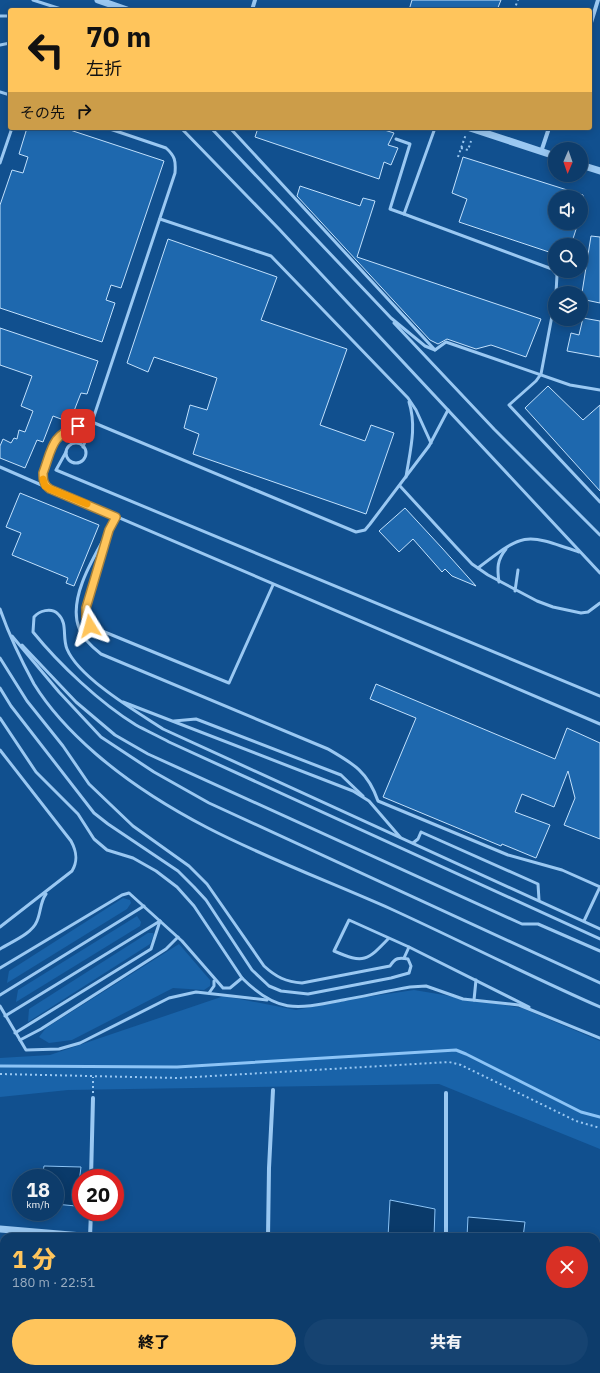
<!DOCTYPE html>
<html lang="ja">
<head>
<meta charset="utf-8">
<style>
  :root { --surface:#0d3c6b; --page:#164371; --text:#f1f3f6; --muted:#9aadc1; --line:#2d567e; --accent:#ffc55c }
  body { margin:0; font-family:"IBM Plex Sans","Noto Sans JP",sans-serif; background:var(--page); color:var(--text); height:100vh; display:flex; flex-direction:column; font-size:15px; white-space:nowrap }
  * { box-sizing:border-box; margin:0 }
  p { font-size:13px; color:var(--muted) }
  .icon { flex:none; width:22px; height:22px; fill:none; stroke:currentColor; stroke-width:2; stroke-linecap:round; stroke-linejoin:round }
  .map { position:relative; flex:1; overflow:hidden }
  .panel { position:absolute; left:0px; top:1233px; width:600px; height:140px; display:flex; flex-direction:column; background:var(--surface); border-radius:12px 12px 0 0; box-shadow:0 2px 10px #0003,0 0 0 1px var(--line) }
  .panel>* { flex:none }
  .hud { position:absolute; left:8px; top:8px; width:584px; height:122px; border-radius:4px; box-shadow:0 2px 10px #0003,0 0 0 1px var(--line); background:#ffc55c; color:#111; overflow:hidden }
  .needle { width:26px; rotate:182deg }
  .controls { position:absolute; left:548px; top:142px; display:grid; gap:8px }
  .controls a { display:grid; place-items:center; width:40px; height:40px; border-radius:50%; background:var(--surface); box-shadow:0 2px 10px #0003,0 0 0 1px var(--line); font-size:20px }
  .speed { position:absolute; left:12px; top:1169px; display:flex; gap:8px; font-size:20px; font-weight:700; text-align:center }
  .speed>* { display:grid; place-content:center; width:52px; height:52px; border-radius:50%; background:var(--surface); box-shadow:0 2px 10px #0003,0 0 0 1px var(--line); line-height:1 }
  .speed small { font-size:10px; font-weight:400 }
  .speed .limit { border:6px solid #d22; background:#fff; color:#111 }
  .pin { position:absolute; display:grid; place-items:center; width:34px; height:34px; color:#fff; margin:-17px; border-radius:8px; box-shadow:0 2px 6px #0006 }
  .me { position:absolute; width:44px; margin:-22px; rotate:352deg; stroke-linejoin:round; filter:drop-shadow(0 0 3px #0008) }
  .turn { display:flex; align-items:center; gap:14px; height:84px; padding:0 12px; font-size:18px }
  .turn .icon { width:52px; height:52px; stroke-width:2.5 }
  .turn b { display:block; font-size:28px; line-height:34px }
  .then { display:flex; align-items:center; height:38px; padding:0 12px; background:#0003; gap:8px; font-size:15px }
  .round { display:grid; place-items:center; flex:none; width:42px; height:42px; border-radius:21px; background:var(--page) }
  .headline { display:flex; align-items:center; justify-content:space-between; height:68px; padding:0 12px }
  h1 { font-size:24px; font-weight:800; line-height:30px; color:var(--accent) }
  .primary-button { display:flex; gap:8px; margin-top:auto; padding:8px 12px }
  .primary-button a { flex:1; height:46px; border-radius:24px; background:var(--accent); color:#111; font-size:16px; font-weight:800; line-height:46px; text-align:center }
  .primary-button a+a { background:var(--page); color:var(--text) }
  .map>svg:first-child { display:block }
</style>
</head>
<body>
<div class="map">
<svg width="600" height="1373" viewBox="0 0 600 1373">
  <rect width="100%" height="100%" fill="#11508f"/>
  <g fill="#1963a9">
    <polygon points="123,898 130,900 131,903 127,909 7,983 9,971"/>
    <polygon points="137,916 141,922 140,926 16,1002 18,990"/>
    <polygon points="148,933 153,933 154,935 150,944 28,1022 29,1009"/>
    <polygon points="179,944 210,980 210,986 204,990 173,988 72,1040 49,1043 39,1037 46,1028"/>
    <polygon points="414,990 522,1008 600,1041 600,1149 439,1084 68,1090 0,1097 0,1058 50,1055 224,996 296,1010 366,997"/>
  </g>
  <g fill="#0a3a6a" stroke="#8cc4f6">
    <polygon points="44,1166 81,1167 76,1206 55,1204 55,1178 42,1178"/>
    <polygon points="390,1200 435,1209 434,1237 388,1237"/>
    <polygon points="468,1217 525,1222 523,1237 467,1237"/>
  </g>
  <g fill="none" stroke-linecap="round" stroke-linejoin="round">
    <polyline stroke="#8cc4f6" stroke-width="3" points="0,1066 177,1067 456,1050 466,1054 581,1112 600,1117"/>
  </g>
  <g fill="#1e68ae" stroke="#c2e1fd">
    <polygon points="412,0 501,0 497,10 409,10"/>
    <polygon points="27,128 64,128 164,161 121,288 111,285 106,300 115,303 102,342 0,308 0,205 12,170 23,173 28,157 19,154"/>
    <polygon points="258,128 378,128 394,133 388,145 398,148 391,165 384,162 379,179 255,137"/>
    <polygon points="463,157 583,195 583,197 555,197 555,223 578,223 571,245 555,245 555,254 459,222 467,199 452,193"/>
    <polygon points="300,186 360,206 363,198 375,201 357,257 541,319 526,357 491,345 476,349 447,339 438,344 430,340 297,196"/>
    <polygon points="591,236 600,237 600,303 581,299"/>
    <polygon points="168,239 277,277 261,320 347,349 320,425 365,441 371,425 394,433 366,514 193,454 199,434 184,428 190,405 207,410 217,378 154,357 148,372 127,363"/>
    <polygon points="583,318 600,321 600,357 567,351 571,333 579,335"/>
    <polygon points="0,328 98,361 87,394 81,393 72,416 63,413 61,419 53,416 43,442 37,440 25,468 0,458 0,446 3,439 11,443 14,438 17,439 19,430 25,432 33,411 21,406 32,376 0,365"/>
    <polygon points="548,386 583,420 600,405 600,491 525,408"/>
    <polygon points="20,493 99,525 74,586 66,583 68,578 12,555 21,533 6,527"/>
    <polygon points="405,508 442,548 476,586 452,576 445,569 442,572 413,539 399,552 379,531"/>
    <polygon points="376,684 555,759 567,728 600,743 600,839 564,825 575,798 568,771 554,807 522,794 515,812 550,825 536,858 502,844 501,846 383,797 416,718 370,699"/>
  </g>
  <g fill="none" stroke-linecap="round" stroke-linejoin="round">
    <g stroke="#9ac8f2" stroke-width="2" stroke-dasharray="2 3" stroke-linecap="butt">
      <polyline points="514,10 518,0"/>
      <polyline points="461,148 468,150 471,141"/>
      <polyline points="458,157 466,134"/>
      <polyline points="0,1074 178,1078 449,1062 461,1065 576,1121 600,1128"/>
      <polyline points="93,1093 93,1077"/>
    </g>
    <g stroke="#9ac8f2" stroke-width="3">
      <polyline points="33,0 64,10"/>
      <polyline points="0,16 10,16"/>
      <polyline points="0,45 10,43"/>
      <polyline points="0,92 10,95"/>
      <path d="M107 128 166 148C175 156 176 161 175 173L92 422 66 430 56 437 43 473 45 486 600 724"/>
      <polyline points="181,128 279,229 600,573"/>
      <polyline points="211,128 391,318 425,346 435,350 446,342 570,385 600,390"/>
      <polyline points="230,128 435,350"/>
      <polyline points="435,128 404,214 552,269 557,275 556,293"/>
      <polyline points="396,139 410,144 390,209 404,214"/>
      <polyline points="0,163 12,128"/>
      <polyline points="160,219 271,256 408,398 416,410 431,443"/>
      <polyline points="555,300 541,374 536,381 509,405 600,502"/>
      <polyline points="394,323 494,429 600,535"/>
      <circle cx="76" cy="453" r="10"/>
      <polyline points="83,447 92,422 356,532 365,530 370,524 429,446 448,410"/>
      <polyline points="66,452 56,470 600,696"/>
      <polyline points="0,467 46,487"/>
      <path d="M406 477C410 451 417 427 409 402"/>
      <polyline points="400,486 456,547 472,564 488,575 537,601 553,607 581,613 588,612 600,603"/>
      <path d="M116 517C101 546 66 595 79 628 83 639 92 647 101 654L328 749C354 764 368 772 378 801L508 855 562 870 600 887"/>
      <polyline points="107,537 86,608 86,618 90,626 229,683 273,585"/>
      <path d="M478 568C525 532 524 533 579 552"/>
      <path d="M499 582C497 568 497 560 506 549"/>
      <polyline points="515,591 518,570"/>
      <path d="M0 609C9 635 21 660 34 684 50 710 73 734 96 754 183 829 287 863 391 909 461 941 529 976 600 1007"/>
      <polyline points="12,636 59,692 101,737 154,772 209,803 600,983"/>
      <polyline points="22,645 76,702 115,735 148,754 522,924 538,924 600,951"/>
      <path d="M0 658 27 701 63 746 89 784 133 826 189 866 207 884 264 966C276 977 286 982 302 983L390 966C395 958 399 957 408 959L411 966 409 973 391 978 308 994 281 991 269 986 252 970 206 900 194 887 178 871 108 824 94 813 11 706 0 688"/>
      <polyline points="123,702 353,791 369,801 400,837"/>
      <path d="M0 718 36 772 78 814 94 839 107 850 133 858 156 871 177 887 194 906 242 978C278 1014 297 1009 343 1000 365 996 387 991 410 987L426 986 463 999 519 1005 600 1038"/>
      <polyline points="174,721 196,719 341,775 363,796"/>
      <path d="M0 750 71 841C77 852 78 861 72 871L0 927"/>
      <polyline points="413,843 418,839 421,832 538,884 539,900"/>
      <polyline points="584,921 600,887"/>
      <path d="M600 929 163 729C137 712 79 678 67 649 62 637 68 623 58 614 51 607 39 611 34 617L33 632C59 664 100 703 136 725 147 731 158 736 169 742L600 939"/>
      <path d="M389 938C367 961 364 964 334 951L349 920 409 947"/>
      <path d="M0 949C11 942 32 934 37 921 41 912 40 902 46 894"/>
      <polyline points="404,958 409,947 529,1007"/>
      <polyline points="0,968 122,895 129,893 182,941 223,988 230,988 242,978"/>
      <polyline points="209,993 214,986 214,981"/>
      <polyline points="0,995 144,906"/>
      <polyline points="474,1000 476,980"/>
      <polyline points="0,1006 26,1050 59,1049 80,1043 169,998 196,992 267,1000"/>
      <polyline points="5,1016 160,921"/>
      <polyline points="15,1033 151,949 160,921"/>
      <polyline points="20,1040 41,1029 166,949 178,937"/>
    </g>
    <g stroke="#9ac8f2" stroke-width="4">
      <polyline points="252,10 255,0"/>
      <polyline points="590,26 598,0"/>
      <polyline points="541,152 549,128"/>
      <polyline points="91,1178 93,1098"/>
      <polyline points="90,1237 91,1212"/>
      <polyline points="268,1237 269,1168 273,1090"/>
      <polyline points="446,1237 446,1093"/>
      <polyline points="89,1373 89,1369"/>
      <polyline points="267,1373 267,1369"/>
    </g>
    <g stroke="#9ac8f2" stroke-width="7">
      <polyline points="98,0 127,10"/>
      <polyline points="470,128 555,156"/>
      <polyline points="581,165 600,171"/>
      <polyline points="0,1229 94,1237"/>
      <polyline points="596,1281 600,1281"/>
      <polyline points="445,1373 445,1369"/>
    </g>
  </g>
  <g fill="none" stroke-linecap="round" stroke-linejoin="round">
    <defs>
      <path id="route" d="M78 426C51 435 52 449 43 473 43 481 44 485 50 489L116 517 109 530 86 608V618L90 626"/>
    </defs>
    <use href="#route" stroke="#a6803c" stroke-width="10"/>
    <use href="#route" stroke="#ffc55c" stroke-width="7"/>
    <polyline stroke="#f59e0b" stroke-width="7" points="43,479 45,486 50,489 87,504"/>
  </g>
</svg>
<div class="controls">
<a><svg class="needle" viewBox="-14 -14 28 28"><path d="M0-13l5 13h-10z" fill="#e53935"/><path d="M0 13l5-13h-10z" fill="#9aadc1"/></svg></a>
<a><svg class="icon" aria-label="sound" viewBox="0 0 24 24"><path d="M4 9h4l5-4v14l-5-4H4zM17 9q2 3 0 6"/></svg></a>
<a><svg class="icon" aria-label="search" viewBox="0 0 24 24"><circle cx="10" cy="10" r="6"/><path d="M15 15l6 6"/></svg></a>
<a><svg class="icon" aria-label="layers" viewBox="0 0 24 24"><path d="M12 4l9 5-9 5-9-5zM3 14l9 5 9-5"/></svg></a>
</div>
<div class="speed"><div>18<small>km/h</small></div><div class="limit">20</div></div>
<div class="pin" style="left:78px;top:426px;background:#d93025"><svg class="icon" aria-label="arrive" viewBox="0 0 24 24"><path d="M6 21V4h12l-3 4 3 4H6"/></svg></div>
<svg class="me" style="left:90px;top:626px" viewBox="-20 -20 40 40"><path d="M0-17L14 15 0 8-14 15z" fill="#ffc55c" stroke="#fff" stroke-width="4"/></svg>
<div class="hud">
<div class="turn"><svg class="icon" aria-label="left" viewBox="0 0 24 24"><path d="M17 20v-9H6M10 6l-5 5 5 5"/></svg><div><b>70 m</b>左折</div></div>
<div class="then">その先<svg class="icon" aria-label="right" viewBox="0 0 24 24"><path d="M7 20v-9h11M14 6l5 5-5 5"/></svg></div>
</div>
<section class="panel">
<div class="headline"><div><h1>1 分</h1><p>180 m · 22:51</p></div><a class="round" style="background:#d93025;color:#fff"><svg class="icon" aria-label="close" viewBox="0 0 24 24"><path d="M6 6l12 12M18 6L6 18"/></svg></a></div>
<div class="primary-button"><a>終了</a><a>共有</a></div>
</section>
</div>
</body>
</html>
